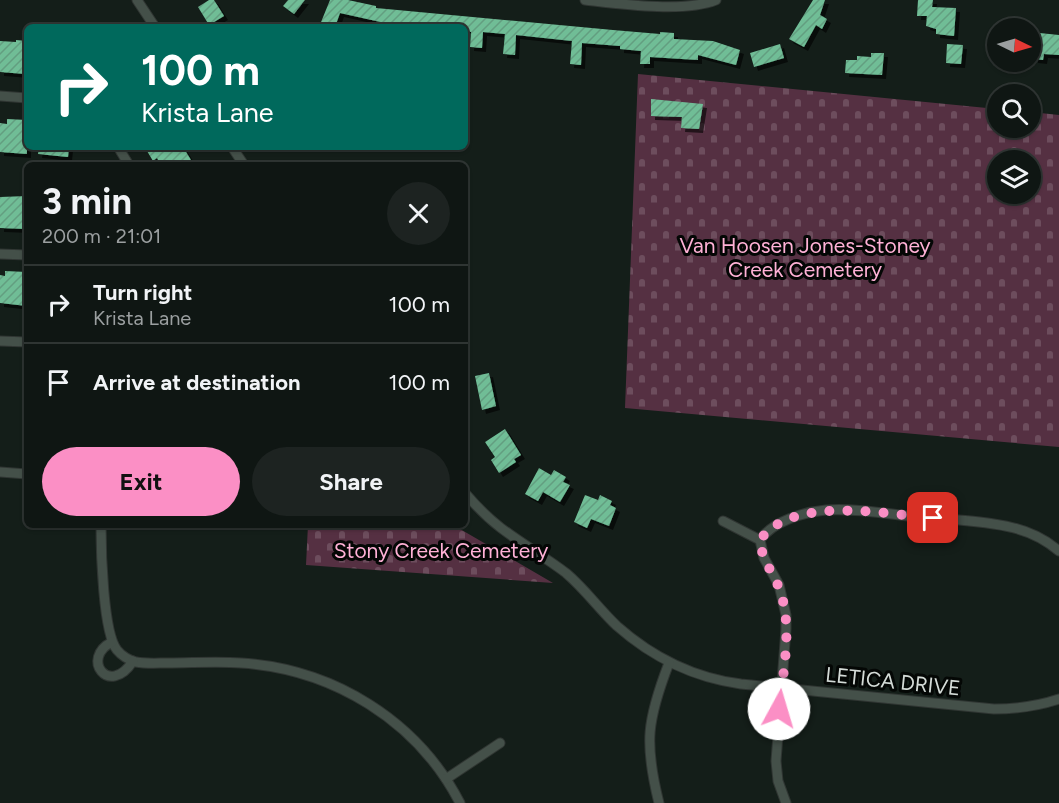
<!DOCTYPE html>
<html lang="en">
<head>
<meta charset="utf-8">
<style>
  :root { --surface:#0f1613; --page:#1d2321; --text:#f1f3f6; --muted:#9b9fa0; --line:#2f3533; --accent:#fb8fc5 }
  body { margin:0; font-family:Figtree,sans-serif; background:var(--page); color:var(--text); height:100vh; display:flex; flex-direction:column; font-size:22px; white-space:nowrap }
  * { box-sizing:border-box; margin:0 }
  p { font-size:20px; color:var(--muted) }
  .icon { flex:none; width:33px; height:33px; fill:none; stroke:currentColor; stroke-width:2; stroke-linecap:round; stroke-linejoin:round }
  .map { position:relative; flex:1; overflow:hidden }
  .sheet { position:absolute; left:24px; top:162px; width:444px; height:366px; display:flex; flex-direction:column; background:var(--surface); border-radius:9px; box-shadow:0 2px 4px #0004,0 0 0 2px var(--line) }
  .sheet>* { flex:none }
  .guide { position:absolute; left:24px; top:24px; width:444px; height:126px; border-radius:9px; box-shadow:0 2px 4px #0004,0 0 0 2px var(--line); background:#00695c; color:#fff; overflow:hidden }
  .needle { width:39px; rotate:95deg }
  .buttons { position:absolute; left:987px; top:18px; display:grid; gap:12px }
  .buttons a { display:grid; place-items:center; width:54px; height:54px; border-radius:50%; background:var(--surface); box-shadow:0 2px 4px #0004,0 0 0 2px var(--line); font-size:30px }
  .pin { position:absolute; display:grid; place-items:center; width:51px; height:51px; color:#fff; margin:-26px; border-radius:12px; box-shadow:0 3px 9px #0006 }
  .me { position:absolute; width:66px; margin:-33px; rotate:6deg; stroke-linejoin:round; filter:drop-shadow(0 0 4px #0008) }
  .turn { display:flex; align-items:center; gap:21px; height:126px; padding:0 18px; font-size:27px }
  .turn .icon { width:78px; height:78px; stroke-width:2.5 }
  .turn b { display:block; font-size:42px; line-height:51px }
  .round { display:grid; place-items:center; flex:none; width:63px; height:63px; border-radius:32px; background:var(--page) }
  .summary { display:flex; align-items:center; justify-content:space-between; height:102px; padding:0 18px }
  h1 { font-size:36px; font-weight:700; line-height:45px }
  .cta { display:flex; gap:12px; margin-top:auto; padding:12px 18px }
  .cta a { flex:1; height:69px; border-radius:36px; background:var(--accent); color:#111; font-size:24px; font-weight:700; line-height:69px; text-align:center }
  .cta a+a { background:var(--page); color:var(--text) }
  ul { padding:0; list-style:none }
  li { display:flex; align-items:center; gap:18px; height:78px; padding:0 18px; border-top:2px solid var(--line) }
  li div { flex:1 }
  li b { display:block; font-size:22px }
  li em { font-style:normal }
  .map>svg:first-child { display:block }
</style>
</head>
<body>
<div class="map">
<svg width="1059" height="803" viewBox="0 0 1059 803">
  <defs>
    <pattern id="cemetery-stones" width="16" height="16" patternUnits="userSpaceOnUse" patternTransform="scale(1.5)"><rect width="16" height="16" fill="#553042"/><path d="M2 7V4a2 2 0 0 1 4 0v3zM10 15v-3a2 2 0 0 1 4 0v3z" fill="#6d4d5d"/></pattern>
    <pattern id="building-hatch" width="6" height="6" patternUnits="userSpaceOnUse" patternTransform="scale(1.5)"><rect width="6" height="6" fill="#6fbd96"/><path d="M-1 1l2-2M0 6l6-6M5 7l2-2" fill="none" stroke="#639e80"/></pattern>
    <filter id="shadow"><feDropShadow dx="4" dy="4" stdDeviation="0" flood-color="#0009"/></filter>
  </defs>
  <rect width="100%" height="100%" fill="#141e19"/>
  <g fill="url(#cemetery-stones)" fill-rule="evenodd">
    <path d="M638 74 997 109 998 128H1030L1031 112 1059 115V447L625 408ZM998 160H1030V194H998Z"/>
    <polygon points="308,525 457,525 460,529 553,583 306,565"/>
  </g>
  <g fill="url(#building-hatch)" filter="url(#shadow)">
    <polygon points="209,0 214,0 224,16 209,25 198,7"/>
    <polygon points="288,0 305,0 294,14 283,6"/>
    <polygon points="330,0 348,0 376,6 376,8 613,30 660,34 660,32 674,33 674,39 713,41 740,50 736,65 698,55 698,60 650,57 650,64 640,64 641,51 620,49 620,46 582,43 581,65 570,64 572,41 516,35 515,55 503,54 505,34 483,32 482,48 470,47 471,32 465,31 465,27 426,27 385,23 340,13 335,27 319,27"/>
    <polygon points="813,0 825,0 820,15 827,19 822,29 816,25 804,47 789,39"/>
    <polygon points="918,0 933,0 932,7 956,8 954,36 936,34 936,29 926,26 927,16 917,16"/>
    <polygon points="1030,32 1059,35 1059,55 1044,54 1043,60 1034,59 1034,53 1030,52"/>
    <polygon points="16,40 27,41 25,74 0,72 0,41 16,42"/>
    <polygon points="780,44 784,58 754,67 750,53"/>
    <polygon points="947,44 963,45 961,64 946,63"/>
    <polygon points="871,53 884,53 882,75 845,73 846,60 857,60 857,56 871,57"/>
    <polygon points="651,99 703,104 699,129 681,128 682,117 651,116"/>
    <polygon points="7,119 27,120 27,154 0,152 0,123 7,124"/>
    <polygon points="39,147 69,147 68,157 38,154"/>
    <polygon points="153,147 183,147 194,165 161,165 157,158 153,161 147,151"/>
    <polygon points="27,196 26,229 0,228 0,197"/>
    <polygon points="5,271 27,272 27,306 0,303 0,275 5,276"/>
    <polygon points="489,373 496,406 482,410 475,376"/>
    <polygon points="505,429 521,455 514,459 516,462 499,473 491,460 495,457 485,442"/>
    <polygon points="539,468 551,475 554,470 566,477 563,482 570,485 560,502 543,492 538,501 525,494"/>
    <polygon points="585,495 598,500 600,495 612,501 610,505 616,508 609,526 591,519 587,528 574,522"/>
  </g>
  <g fill="none" stroke-linecap="round" stroke-linejoin="round">
    <defs>
      <g id="minor">
        <polyline points="137,0 155,27"/>
        <path d="M585 0C620 4 684 13 716 0"/>
        <polyline points="0,96 27,98"/>
        <polyline points="118,147 129,165"/>
        <polyline points="232,147 244,165"/>
        <polyline points="0,254 27,255"/>
        <polyline points="0,341 27,342"/>
        <polyline points="0,472 27,474"/>
        <path d="M465 493C476 506 488 518 501 528 522 544 545 557 566 573 585 589 599 609 617 626 652 657 695 678 741 684L994 709C1016 709 1038 706 1059 699"/>
        <polyline points="723,521 760,540 764,558 779,585 786,615 786,629 776,761 778,781 786,803"/>
        <path d="M101 525C101 550 103 633 117 650 122 656 129 660 136 662 146 664 158 663 168 663 192 663 217 661 241 663 333 669 417 720 460 803"/>
        <path d="M760 540C773 521 804 512 826 510 856 508 888 514 918 517 949 520 983 520 1014 528 1030 532 1046 540 1059 551"/>
        <path d="M112 642C80 658 109 698 133 661"/>
        <polyline points="446,779 500,743"/>
        <path d="M659 803C644 743 647 720 669 663"/>
      </g>
    </defs>
    <use href="#minor" stroke="#303633" stroke-width="11"/>
    <use href="#minor" stroke="#445049" stroke-width="9"/>
  </g>
  <g fill="none" stroke-linecap="round" stroke-linejoin="round">
    <path stroke="#fb8fc5" stroke-width="10" stroke-dasharray="0 18" d="M779 709C783 674 791 635 783 601 779 579 761 562 760 540 793 495 885 514 933 518"/>
  </g>
  <g text-anchor="middle" dominant-baseline="central" stroke-width="6" stroke-linejoin="round" paint-order="stroke">
    <g font-size="21" fill="#ffb1d6" stroke="#040705">
      <text x="805" y="245">Van Hoosen Jones-Stoney<tspan x="805" dy="24">Creek Cemetery</tspan></text>
      <text x="441" y="550">Stony Creek Cemetery</text>
    </g>
    <g font-size="21" fill="#d4dbd7" stroke="#040705">
      <text transform="translate(893 681) rotate(6)">LETICA DRIVE</text>
    </g>
  </g>
</svg>
<div class="buttons">
<a><svg class="needle" viewBox="-14 -14 28 28"><path d="M0-13l5 13h-10z" fill="#e53935"/><path d="M0 13l5-13h-10z" fill="#9b9fa0"/></svg></a>
<a><svg class="icon" aria-label="search" viewBox="0 0 24 24"><circle cx="10" cy="10" r="6"/><path d="M15 15l6 6"/></svg></a>
<a><svg class="icon" aria-label="layers" viewBox="0 0 24 24"><path d="M12 4l9 5-9 5-9-5zM3 14l9 5 9-5"/></svg></a>
</div>
<div class="pin" style="left:933px;top:518px;background:#d93025"><svg class="icon" aria-label="arrive" viewBox="0 0 24 24"><path d="M6 21V4h12l-3 4 3 4H6"/></svg></div>
<svg class="me" style="left:779px;top:709px" viewBox="-20 -20 40 40"><circle r="19" fill="#fff"/><path d="M0-13L10 11 0 6-10 11z" fill="#fb8fc5"/></svg>
<div class="guide">
<div class="turn"><svg class="icon" aria-label="right" viewBox="0 0 24 24"><path d="M7 20v-9h11M14 6l5 5-5 5"/></svg><div><b>100 m</b>Krista Lane</div></div>
</div>
<section class="sheet">
<div class="summary"><div><h1>3 min</h1><p>200 m · 21:01</p></div><a class="round"><svg class="icon" aria-label="close" viewBox="0 0 24 24"><path d="M6 6l12 12M18 6L6 18"/></svg></a></div>
<ul>
<li><svg class="icon" aria-label="right" viewBox="0 0 24 24"><path d="M7 20v-9h11M14 6l5 5-5 5"/></svg><div><b>Turn right</b><p>Krista Lane</p></div><em>100 m</em></li>
<li><svg class="icon" aria-label="arrive" viewBox="0 0 24 24"><path d="M6 21V4h12l-3 4 3 4H6"/></svg><div><b>Arrive at destination</b></div><em>100 m</em></li>
</ul>
<div class="cta"><a>Exit</a><a>Share</a></div>
</section>
</div>
</body>
</html>
